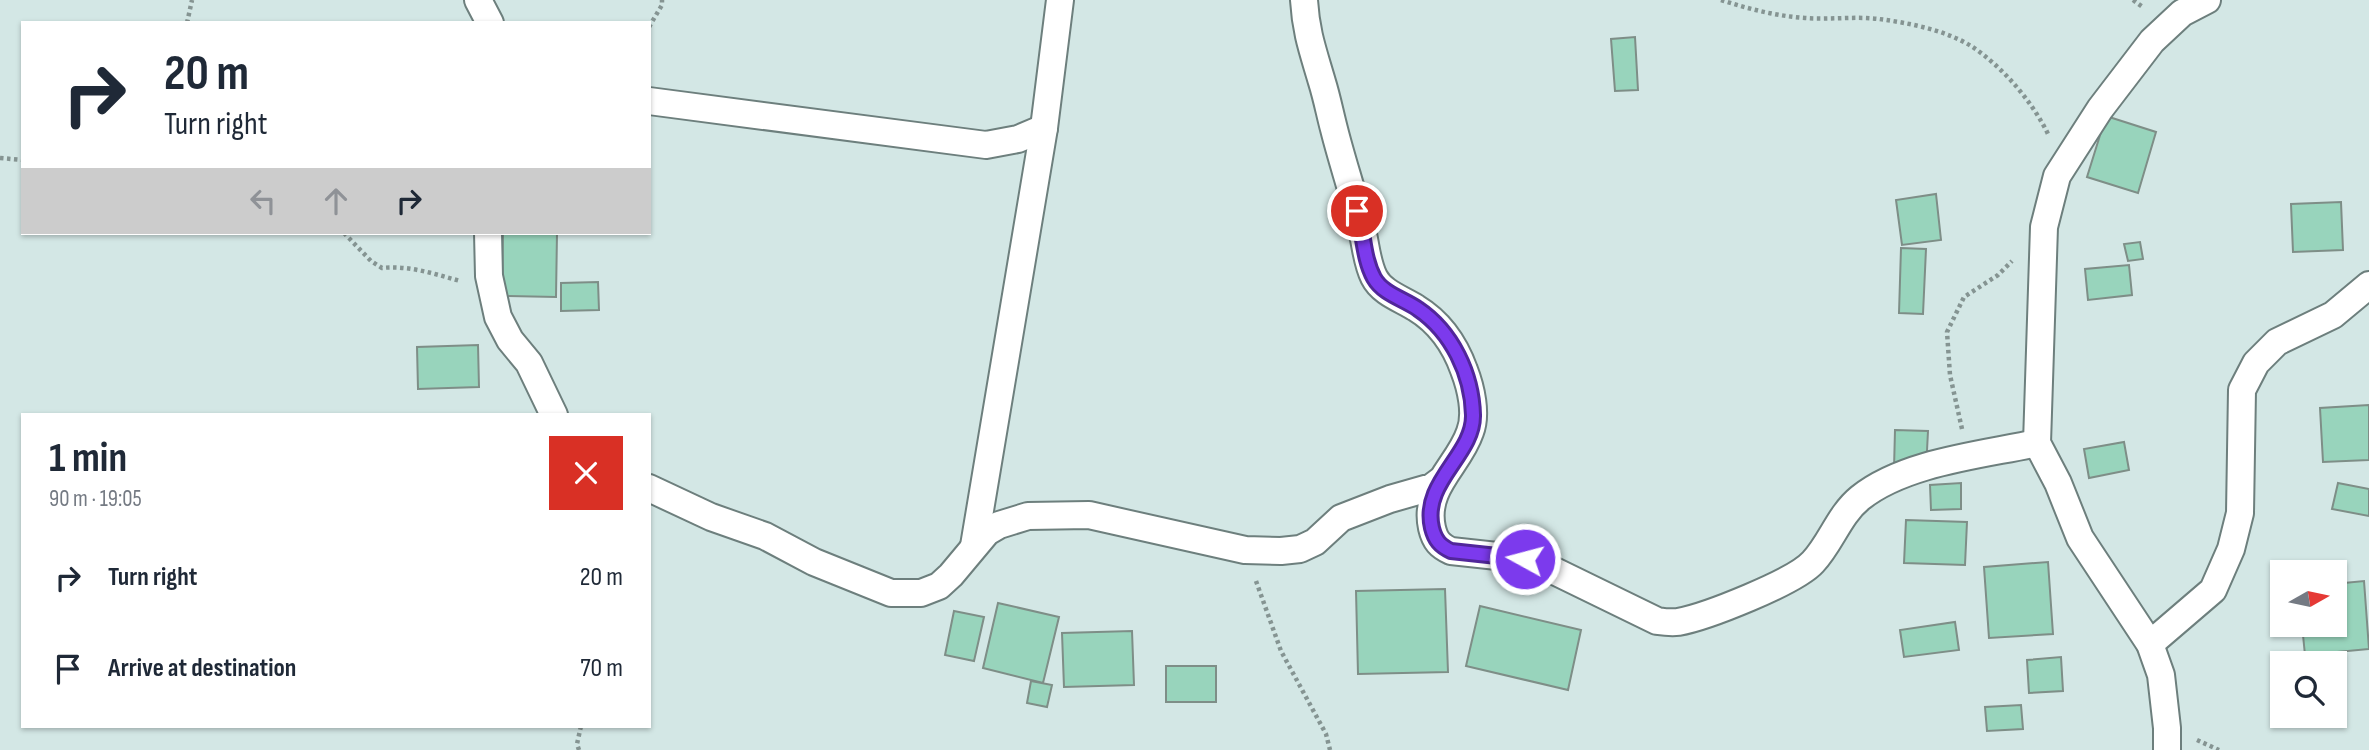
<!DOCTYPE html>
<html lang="en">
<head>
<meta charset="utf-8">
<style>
  :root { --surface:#fff; --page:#f6f6f7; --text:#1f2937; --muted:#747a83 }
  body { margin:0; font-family:"Sofia Sans Condensed",sans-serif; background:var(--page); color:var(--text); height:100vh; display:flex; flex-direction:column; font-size:26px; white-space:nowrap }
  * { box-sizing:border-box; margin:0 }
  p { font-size:23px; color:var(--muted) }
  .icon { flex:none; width:38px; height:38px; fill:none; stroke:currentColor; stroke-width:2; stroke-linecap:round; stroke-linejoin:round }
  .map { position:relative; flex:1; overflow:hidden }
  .details { position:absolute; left:21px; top:413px; width:630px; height:315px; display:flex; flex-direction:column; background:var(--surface); border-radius:0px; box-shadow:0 2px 5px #0004 }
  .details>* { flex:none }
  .top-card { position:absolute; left:21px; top:21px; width:630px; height:214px; border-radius:0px; box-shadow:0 2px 5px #0004; background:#fff; color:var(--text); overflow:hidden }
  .needle { width:46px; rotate:81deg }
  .fabs { position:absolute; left:2270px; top:560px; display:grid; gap:14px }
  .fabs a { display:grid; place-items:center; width:77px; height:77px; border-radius:0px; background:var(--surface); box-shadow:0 2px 5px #0004; font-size:35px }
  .pin { position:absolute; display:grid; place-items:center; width:60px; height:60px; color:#fff; margin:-30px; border:4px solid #fff; border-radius:50%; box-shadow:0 2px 7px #0007 }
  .me { position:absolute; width:77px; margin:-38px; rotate:277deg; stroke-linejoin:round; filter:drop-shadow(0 0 5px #0008) }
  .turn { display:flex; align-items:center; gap:24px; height:147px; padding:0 28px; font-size:32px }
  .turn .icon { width:91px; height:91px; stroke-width:2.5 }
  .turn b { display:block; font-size:49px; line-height:60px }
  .lanes { display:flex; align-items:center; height:66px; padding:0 28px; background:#0003; justify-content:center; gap:35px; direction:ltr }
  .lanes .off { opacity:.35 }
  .round { display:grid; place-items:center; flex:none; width:74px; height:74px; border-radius:0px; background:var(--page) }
  .summary { display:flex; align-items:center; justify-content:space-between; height:119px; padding:0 28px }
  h1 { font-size:42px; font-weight:700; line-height:52px }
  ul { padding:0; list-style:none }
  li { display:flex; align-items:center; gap:21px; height:91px; padding:0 28px }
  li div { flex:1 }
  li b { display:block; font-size:26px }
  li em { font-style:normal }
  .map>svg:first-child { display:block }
</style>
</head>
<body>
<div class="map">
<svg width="2369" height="750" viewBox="0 0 2369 750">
  <rect width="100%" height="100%" fill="#d3e7e5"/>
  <g fill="#98d4bc" stroke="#7e8e87" stroke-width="2">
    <polygon points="1635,37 1638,90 1615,91 1611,39"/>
    <polygon points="2106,116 2156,132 2138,193 2087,177"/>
    <polygon points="1936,194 1941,240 1902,245 1896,200"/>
    <polygon points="2341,202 2343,250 2293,252 2291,204"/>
    <polygon points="503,233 557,233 556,297 502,296"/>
    <polygon points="2140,242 2143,259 2128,261 2124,244"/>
    <polygon points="1901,248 1926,249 1923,314 1899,313"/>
    <polygon points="2129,265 2132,295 2088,300 2085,269"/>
    <polygon points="598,282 599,310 561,311 561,283"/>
    <polygon points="478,345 479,387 418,389 417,347"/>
    <polygon points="2369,405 2369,460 2323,462 2320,408"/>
    <polygon points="1895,430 1928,431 1926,470 1894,469"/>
    <polygon points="2124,442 2129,470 2089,478 2084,449"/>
    <polygon points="1961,483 1961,509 1931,510 1930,485"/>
    <polygon points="2338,483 2369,489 2369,516 2332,509"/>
    <polygon points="1906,520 1967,522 1965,565 1904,563"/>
    <polygon points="2048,562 2053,634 1989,638 1984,567"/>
    <polygon points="2364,581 2369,649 2305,655 2302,625 2334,625 2334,584"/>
    <polygon points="1445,589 1448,672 1358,674 1356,591"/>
    <polygon points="998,603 1059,617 1043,683 983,668"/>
    <polygon points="1480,606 1581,630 1568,690 1466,666"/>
    <polygon points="954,611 984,617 974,661 945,655"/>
    <polygon points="1955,622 1959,650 1904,657 1900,630"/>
    <polygon points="1132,631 1134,685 1064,687 1062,633"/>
    <polygon points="2061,657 2063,691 2029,693 2027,660"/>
    <rect x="1166" y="666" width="50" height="36"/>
    <polygon points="1031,681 1052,685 1047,707 1027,703"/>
    <polygon points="2021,705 2023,729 1987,731 1985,707"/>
  </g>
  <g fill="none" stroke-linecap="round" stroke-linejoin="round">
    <defs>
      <g id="street">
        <polyline points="478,0 490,23"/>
        <path d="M1304 0C1306 33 1313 51 1322 82 1327 98 1330 114 1334 129 1342 161 1353 193 1361 226 1366 243 1366 261 1374 277 1382 293 1402 299 1416 308 1439 322 1455 345 1464 370 1471 388 1477 414 1470 432 1459 465 1423 488 1432 528 1435 541 1440 546 1451 551L1525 559 1538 563 1657 621C1664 622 1671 623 1678 622 1706 617 1795 582 1813 562 1831 543 1839 515 1860 498 1905 462 1982 455 2037 443"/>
        <polyline points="649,101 986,145 1018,139 1044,128"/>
        <polyline points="488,233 489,276 498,317 510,340 529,363 554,415"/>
        <polyline points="649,488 711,517 765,536 814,562 891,593 921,593 939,586 951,575 987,532 999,525 1028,516 1089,515 1245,550 1281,551 1300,549 1315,542 1341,518 1390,499 1432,487 1440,481"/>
        <polyline points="974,546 1044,128 1060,0"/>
        <polyline points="2150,644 2213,590 2231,549 2240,513 2242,390 2256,363 2277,342 2333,315 2369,285"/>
        <polyline points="2167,750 2167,728 2161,675 2150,644 2080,538 2058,483 2037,443 2044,227 2057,176 2100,109 2152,41 2182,13 2207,0"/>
      </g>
    </defs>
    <use href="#street" stroke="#6d7f7d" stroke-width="30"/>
    <g stroke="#859492" stroke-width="4.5" stroke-dasharray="3.5 3.5" stroke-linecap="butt">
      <path d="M1721 0C1749 9 1776 16 1805 18 1829 20 1855 16 1879 19 1909 23 1945 30 1971 46 2002 66 2032 101 2048 134"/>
      <polyline points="2133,0 2144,8"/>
      <polyline points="187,23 192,0"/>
      <polyline points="649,27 662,5 662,0"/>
      <polyline points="0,158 23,160"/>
      <path d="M344 233 371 261 382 268C408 265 435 274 460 281"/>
      <polyline points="1962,429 1950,375 1947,332 1964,297 1998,275 2012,261"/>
      <polyline points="1256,581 1281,651 1326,734 1330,750"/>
      <polyline points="2197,740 2219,750"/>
      <polyline points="579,750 577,744 581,726"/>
    </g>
    <use href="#street" stroke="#fff" stroke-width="26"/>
  </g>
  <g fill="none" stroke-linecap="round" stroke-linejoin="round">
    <defs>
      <path id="route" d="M1357 211C1364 233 1363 258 1374 278 1383 294 1404 299 1418 309 1452 332 1472 374 1473 415 1474 455 1421 482 1432 528 1435 540 1440 546 1451 551L1525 559"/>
    </defs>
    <use href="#route" stroke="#51269a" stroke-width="18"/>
    <use href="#route" stroke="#7c3aed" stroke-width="12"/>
  </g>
</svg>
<div class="fabs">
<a><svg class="needle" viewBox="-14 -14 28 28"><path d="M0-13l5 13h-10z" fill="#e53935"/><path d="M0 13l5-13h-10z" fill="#747a83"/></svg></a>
<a><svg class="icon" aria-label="search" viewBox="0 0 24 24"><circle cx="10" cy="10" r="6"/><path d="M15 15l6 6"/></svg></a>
</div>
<div class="pin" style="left:1357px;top:211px;background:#d93025"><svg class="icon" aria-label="arrive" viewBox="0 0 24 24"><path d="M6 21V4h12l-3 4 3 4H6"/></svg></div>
<svg class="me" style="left:1525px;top:559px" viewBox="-20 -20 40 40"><circle r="17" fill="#7c3aed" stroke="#fff" stroke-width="3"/><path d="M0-11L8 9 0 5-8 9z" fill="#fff"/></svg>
<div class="top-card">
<div class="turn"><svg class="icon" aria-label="right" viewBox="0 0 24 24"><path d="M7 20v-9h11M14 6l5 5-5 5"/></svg><div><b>20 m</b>Turn right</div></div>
<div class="lanes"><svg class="icon off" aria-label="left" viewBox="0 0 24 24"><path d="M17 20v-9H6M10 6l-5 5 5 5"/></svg><svg class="icon off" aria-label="ahead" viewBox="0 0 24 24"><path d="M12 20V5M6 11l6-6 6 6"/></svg><svg class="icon" aria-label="right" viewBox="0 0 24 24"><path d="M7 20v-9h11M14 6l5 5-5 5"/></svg></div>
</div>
<section class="details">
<div class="summary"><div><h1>1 min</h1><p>90 m · 19:05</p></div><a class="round" style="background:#d93025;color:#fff"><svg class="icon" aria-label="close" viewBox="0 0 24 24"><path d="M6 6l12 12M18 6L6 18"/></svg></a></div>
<ul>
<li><svg class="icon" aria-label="right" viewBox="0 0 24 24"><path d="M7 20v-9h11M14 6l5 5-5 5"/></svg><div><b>Turn right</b></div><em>20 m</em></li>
<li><svg class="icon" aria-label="arrive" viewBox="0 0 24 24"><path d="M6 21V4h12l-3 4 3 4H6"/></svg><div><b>Arrive at destination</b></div><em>70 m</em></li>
</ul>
</section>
</div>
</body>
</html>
